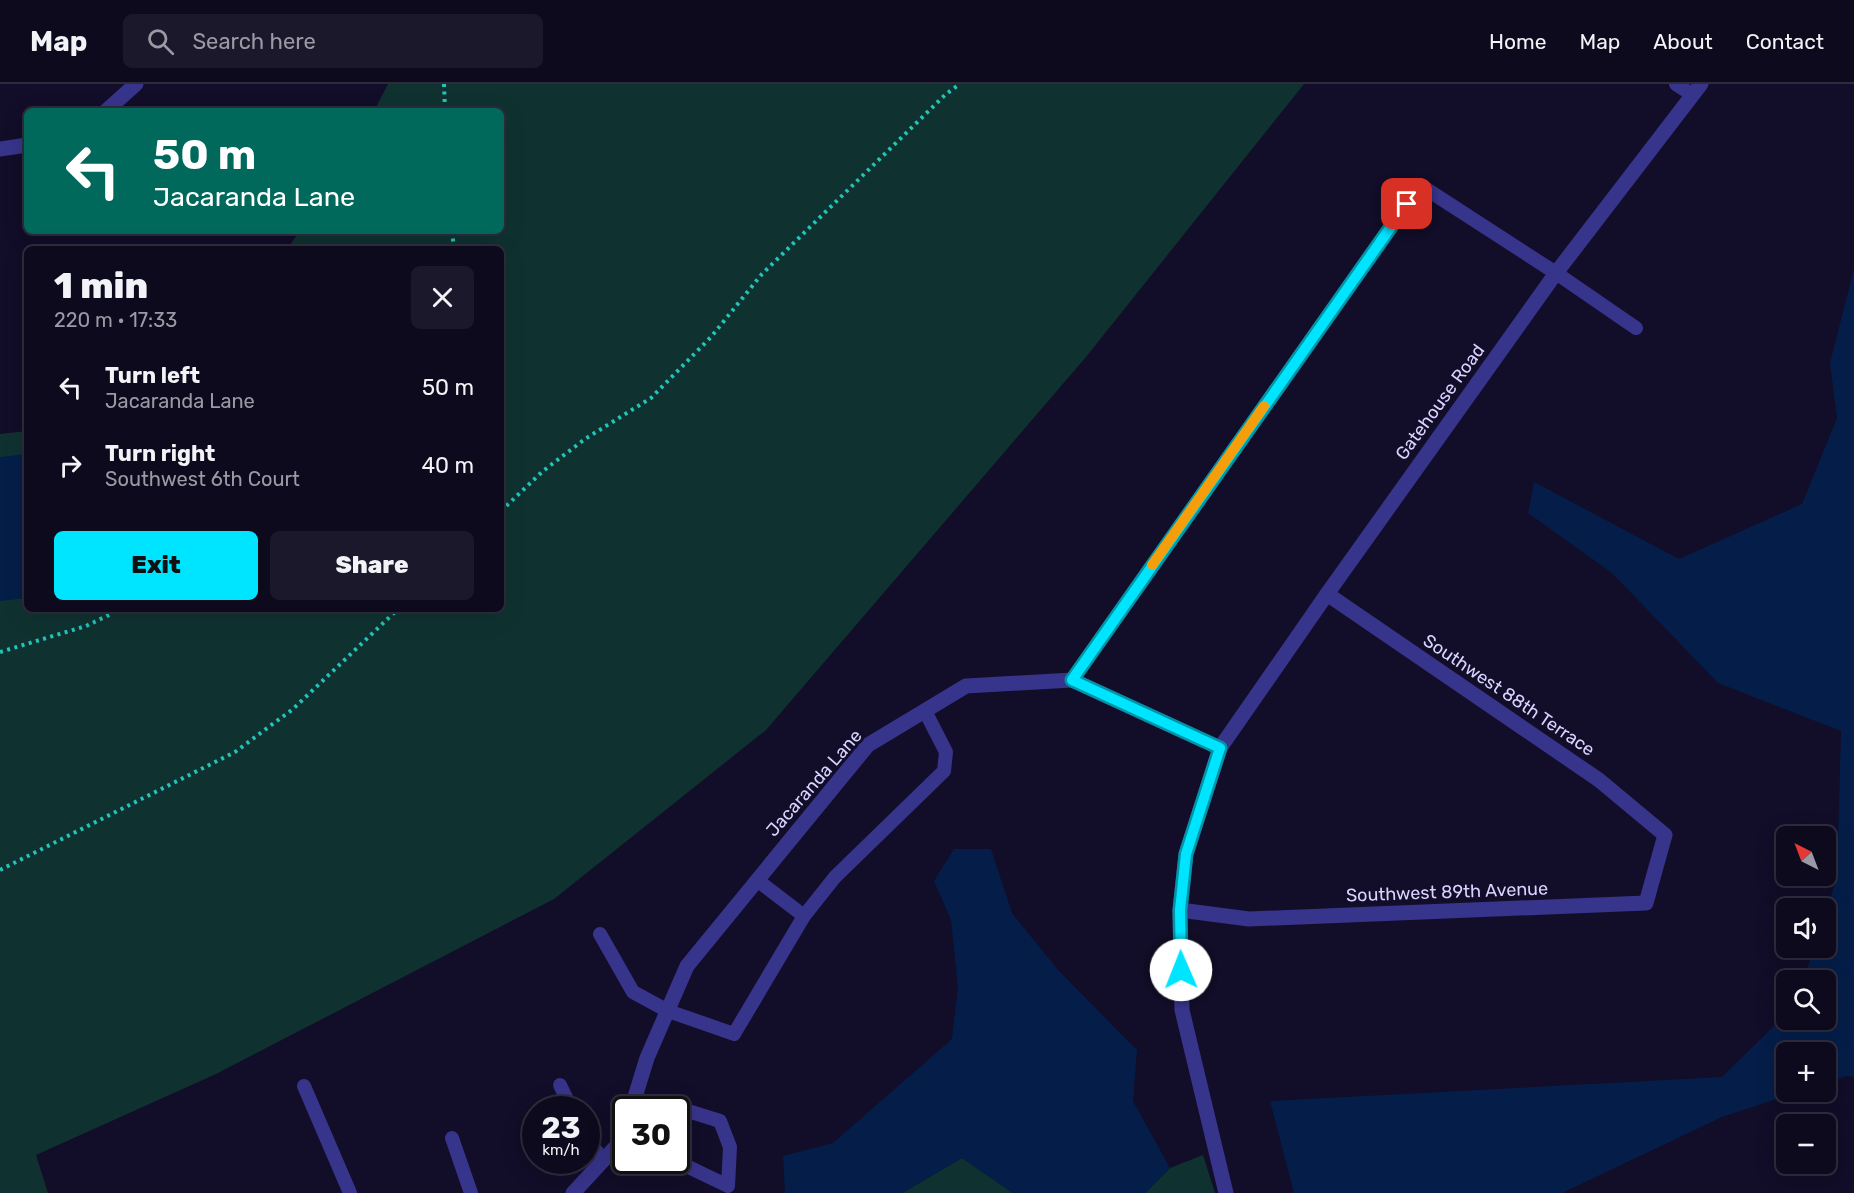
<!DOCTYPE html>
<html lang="en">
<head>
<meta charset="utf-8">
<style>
  :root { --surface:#0e0a1e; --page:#1c182b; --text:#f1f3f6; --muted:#9b9aa4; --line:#2e2b3c; --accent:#00e5ff }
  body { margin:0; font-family:Rubik,sans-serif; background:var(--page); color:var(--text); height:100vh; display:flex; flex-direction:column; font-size:22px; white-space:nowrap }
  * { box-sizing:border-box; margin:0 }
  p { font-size:20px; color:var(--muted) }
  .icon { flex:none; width:33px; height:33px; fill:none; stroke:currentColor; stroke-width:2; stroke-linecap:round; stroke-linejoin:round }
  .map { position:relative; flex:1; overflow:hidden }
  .drawer { position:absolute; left:24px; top:162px; width:480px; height:366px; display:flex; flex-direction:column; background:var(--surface); border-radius:9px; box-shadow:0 6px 24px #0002,0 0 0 2px var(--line) }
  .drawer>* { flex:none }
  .guide { position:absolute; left:24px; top:24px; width:480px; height:126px; border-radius:9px; box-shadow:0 6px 24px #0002,0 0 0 2px var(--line); background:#00695c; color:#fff; overflow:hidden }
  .needle { width:39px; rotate:318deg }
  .buttons { position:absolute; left:1776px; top:742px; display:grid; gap:12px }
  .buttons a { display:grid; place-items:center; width:60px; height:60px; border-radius:9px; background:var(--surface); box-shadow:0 6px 24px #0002,0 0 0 2px var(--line); font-size:30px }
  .speed { position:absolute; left:522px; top:1012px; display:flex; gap:12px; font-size:30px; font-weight:700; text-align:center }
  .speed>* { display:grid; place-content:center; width:78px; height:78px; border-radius:50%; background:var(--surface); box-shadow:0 6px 24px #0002,0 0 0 2px var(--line); line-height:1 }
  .speed small { font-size:15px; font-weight:400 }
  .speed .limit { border:3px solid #111; border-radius:9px; background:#fff; color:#111 }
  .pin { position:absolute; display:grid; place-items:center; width:51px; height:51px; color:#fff; margin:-26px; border-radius:12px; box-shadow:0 3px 9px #0006 }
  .me { position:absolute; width:66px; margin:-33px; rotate:359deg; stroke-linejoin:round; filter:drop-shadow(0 0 4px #0008) }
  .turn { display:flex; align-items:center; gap:21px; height:126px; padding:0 30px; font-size:27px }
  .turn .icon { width:78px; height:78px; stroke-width:2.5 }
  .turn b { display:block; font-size:42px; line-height:51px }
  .round { display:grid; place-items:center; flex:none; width:63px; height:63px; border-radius:9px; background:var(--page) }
  .overview { display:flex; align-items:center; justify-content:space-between; height:102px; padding:0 30px }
  h1 { font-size:36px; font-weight:800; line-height:45px }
  .action { display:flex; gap:12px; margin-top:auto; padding:12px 30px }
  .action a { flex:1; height:69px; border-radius:9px; background:var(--accent); color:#111; font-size:24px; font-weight:800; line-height:69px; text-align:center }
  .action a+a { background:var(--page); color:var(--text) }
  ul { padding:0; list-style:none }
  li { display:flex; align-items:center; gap:18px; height:78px; padding:0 30px }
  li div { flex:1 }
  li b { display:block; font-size:22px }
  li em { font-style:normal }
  header { display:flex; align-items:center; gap:36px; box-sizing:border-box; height:84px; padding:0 30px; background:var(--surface); border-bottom:2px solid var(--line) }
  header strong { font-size:28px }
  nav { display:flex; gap:33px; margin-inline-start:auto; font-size:21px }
  .search { width:420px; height:54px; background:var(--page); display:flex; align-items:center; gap:15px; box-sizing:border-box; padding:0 21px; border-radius:9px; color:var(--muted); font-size:22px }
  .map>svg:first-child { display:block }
</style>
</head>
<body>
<header>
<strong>Map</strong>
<div class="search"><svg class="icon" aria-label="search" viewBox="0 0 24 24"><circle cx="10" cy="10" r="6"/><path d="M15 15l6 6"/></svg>Search here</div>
<nav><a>Home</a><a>Map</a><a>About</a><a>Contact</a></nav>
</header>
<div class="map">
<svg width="1854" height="1109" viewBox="0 0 1854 1109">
  <rect width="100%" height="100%" fill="#120d28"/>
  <g fill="#0f3231">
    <polygon points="388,0 1304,0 1086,273 766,646 554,815 216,990 36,1071 48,1109 0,1109 0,350 27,347 27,525 501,525 501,165 287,165 300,147 501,147 501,27 374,27"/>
    <polygon points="1203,1071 1215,1109 1145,1109 1170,1084"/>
    <polygon points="962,1074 1013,1109 902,1109"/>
  </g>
  <g fill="#051e49">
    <polygon points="1854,185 1854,993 1846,992 1826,999 1826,969 1786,969 1786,1008 1798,1008 1722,1033 1562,1109 1294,1109 1270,1017 1722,993 1786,930 1786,936 1826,936 1826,897 1803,897 1814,864 1826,864 1826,828 1837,793 1841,647 1718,599 1612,489 1528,429 1534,398 1679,475 1802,420 1837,334 1830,279"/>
    <polygon points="27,370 27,514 0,517 0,373"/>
    <polygon points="954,765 991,765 1012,829 1058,886 1137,966 1133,1017 1170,1084 1145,1109 1013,1109 962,1074 902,1109 785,1109 783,1072 833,1059 952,955 958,903 951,836 934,797"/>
  </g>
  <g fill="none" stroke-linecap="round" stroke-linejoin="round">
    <g stroke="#23c4ba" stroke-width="4" stroke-dasharray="3 4.5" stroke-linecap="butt">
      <polyline points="444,0 445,27"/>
      <polyline points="452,147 454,165"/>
      <polyline points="501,427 543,387 585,355 651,314 711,253 762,190 946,10 960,0"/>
      <polyline points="0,568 86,542 113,529 115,525"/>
      <polyline points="0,786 235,668 293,625 398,525"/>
    </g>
    <g stroke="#37348b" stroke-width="14">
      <polyline points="1676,0 1693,11"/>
      <polyline points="1072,596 1420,101 1556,189 1636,244"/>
      <polyline points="804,832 835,793 944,687 946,668 925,627"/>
      <polyline points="600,850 633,908 668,927 734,950 804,832 757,796"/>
      <polyline points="560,1001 572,1026"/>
      <polyline points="304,1002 350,1109"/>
      <polyline points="452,1054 471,1109"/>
      <polyline points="586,1055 604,1076"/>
      <polyline points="676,1077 728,1102 730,1063 720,1037 688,1027 676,1036"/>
    </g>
    <g stroke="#37348b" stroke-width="15">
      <polyline points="106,27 136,0"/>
      <polyline points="0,65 27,61"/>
      <polyline points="1180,826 1249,835 1646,819 1665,751 1599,696 1327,510"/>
      <polyline points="631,1026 647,974 687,882 868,661 966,602 1072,596 1220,664"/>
      <polyline points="573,1109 622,1056 626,1044"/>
      <polyline points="1226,1109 1182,926 1180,826 1186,770 1220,664 1327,510 1556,189 1701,0"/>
    </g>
  </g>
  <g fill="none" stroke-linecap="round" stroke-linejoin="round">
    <defs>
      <polyline id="route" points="1181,886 1180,826 1186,770 1220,664 1072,596 1407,120"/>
    </defs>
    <use href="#route" stroke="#0095a6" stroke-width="15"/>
    <use href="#route" stroke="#00e5ff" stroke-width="10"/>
    <polyline stroke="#f59e0b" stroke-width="10" points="1152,481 1264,322"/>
  </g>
  <g text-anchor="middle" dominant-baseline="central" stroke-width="6" stroke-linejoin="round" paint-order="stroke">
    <g font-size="18" fill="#d9d4ff" stroke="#120d28">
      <text transform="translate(1440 318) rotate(-54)">Gatehouse Road</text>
      <text transform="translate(1509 611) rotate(34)">Southwest 88th Terrace</text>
      <text transform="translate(814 699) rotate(-49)">Jacaranda Lane</text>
      <text transform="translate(1447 808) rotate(-2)">Southwest 89th Avenue</text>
    </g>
  </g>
</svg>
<div class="buttons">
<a><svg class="needle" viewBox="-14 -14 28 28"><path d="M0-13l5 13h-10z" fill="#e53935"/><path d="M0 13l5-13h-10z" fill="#9b9aa4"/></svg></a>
<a><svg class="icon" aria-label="sound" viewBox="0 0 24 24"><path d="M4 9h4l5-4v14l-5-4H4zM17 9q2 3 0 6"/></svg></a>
<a><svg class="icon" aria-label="search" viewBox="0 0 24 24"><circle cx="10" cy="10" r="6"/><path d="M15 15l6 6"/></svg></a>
<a>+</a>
<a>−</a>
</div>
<div class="speed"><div>23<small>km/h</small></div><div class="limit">30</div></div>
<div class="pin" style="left:1407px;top:120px;background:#d93025"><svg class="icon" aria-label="arrive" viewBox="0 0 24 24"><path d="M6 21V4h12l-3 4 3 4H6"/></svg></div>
<svg class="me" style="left:1181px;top:886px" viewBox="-20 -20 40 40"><circle r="19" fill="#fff"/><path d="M0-13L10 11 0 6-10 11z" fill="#00e5ff"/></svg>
<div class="guide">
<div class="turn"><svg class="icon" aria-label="left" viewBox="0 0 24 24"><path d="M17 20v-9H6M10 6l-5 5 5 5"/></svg><div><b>50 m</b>Jacaranda Lane</div></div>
</div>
<section class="drawer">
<div class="overview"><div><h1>1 min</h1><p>220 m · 17:33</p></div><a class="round"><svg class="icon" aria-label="close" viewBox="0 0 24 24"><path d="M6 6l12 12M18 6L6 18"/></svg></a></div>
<ul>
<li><svg class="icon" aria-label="left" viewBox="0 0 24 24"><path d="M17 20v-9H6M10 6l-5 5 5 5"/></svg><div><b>Turn left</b><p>Jacaranda Lane</p></div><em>50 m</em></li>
<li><svg class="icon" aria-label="right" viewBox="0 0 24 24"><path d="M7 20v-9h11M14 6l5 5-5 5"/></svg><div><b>Turn right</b><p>Southwest 6th Court</p></div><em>40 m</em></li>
</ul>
<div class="action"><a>Exit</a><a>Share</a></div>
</section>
</div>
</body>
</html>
